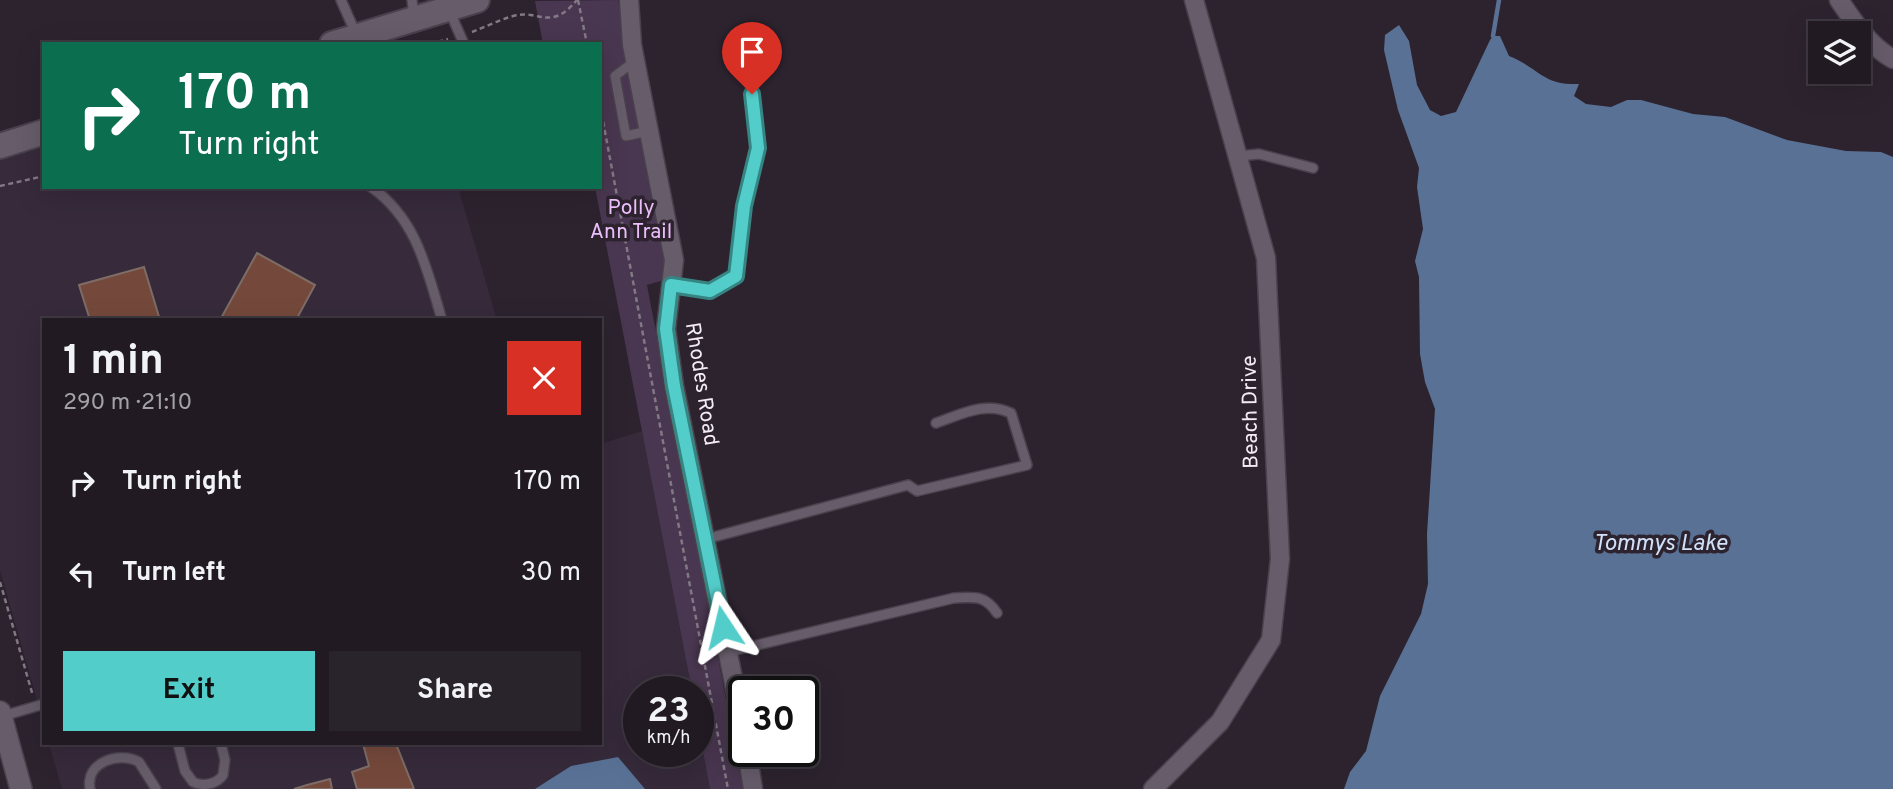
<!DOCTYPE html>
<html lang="en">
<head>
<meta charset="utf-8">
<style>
  :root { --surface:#211a23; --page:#29232b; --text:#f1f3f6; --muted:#a2a1a6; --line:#3e3841; --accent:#53cdca }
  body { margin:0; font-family:Overpass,sans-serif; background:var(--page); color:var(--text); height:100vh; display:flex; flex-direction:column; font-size:26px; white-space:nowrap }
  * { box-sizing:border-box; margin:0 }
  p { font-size:23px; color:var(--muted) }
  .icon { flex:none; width:38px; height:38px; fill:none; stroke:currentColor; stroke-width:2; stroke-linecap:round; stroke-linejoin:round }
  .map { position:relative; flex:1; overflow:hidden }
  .sheet { position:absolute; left:42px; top:318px; width:560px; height:427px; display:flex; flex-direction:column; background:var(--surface); border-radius:0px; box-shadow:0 7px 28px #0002,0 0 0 2px var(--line) }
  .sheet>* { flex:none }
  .banner { position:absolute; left:42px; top:42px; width:560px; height:147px; border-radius:0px; box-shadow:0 7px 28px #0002,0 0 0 2px var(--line); background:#0b6e4f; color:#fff; overflow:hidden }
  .controls { position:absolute; left:1808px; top:21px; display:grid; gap:14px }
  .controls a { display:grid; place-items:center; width:63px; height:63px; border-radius:0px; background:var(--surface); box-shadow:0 7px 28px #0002,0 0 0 2px var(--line); font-size:35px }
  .speed { position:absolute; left:623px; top:676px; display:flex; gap:14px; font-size:35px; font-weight:700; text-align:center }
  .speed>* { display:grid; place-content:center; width:91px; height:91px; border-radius:50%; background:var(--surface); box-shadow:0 7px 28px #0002,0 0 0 2px var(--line); line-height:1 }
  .speed small { font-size:18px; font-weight:400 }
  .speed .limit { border:4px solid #111; border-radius:10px; background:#fff; color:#111 }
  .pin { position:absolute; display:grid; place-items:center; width:60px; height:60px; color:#fff; margin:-72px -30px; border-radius:50% 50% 50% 0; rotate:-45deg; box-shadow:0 0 7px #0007 }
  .pin .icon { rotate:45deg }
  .me { position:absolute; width:77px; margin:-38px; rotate:350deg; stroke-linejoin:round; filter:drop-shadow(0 0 5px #0008) }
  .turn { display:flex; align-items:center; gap:24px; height:147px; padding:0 21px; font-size:32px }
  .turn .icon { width:91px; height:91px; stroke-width:2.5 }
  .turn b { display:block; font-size:49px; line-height:60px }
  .round { display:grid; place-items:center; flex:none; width:74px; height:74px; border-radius:0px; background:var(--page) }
  .head { display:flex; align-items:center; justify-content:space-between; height:119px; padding:0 21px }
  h1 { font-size:42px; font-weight:700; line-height:52px }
  .button { display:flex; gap:14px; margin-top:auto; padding:14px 21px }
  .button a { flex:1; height:80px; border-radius:0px; background:var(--accent); color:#111; font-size:28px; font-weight:700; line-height:80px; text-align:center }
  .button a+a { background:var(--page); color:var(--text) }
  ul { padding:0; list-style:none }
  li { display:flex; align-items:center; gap:21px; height:91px; padding:0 21px }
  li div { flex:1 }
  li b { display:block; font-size:26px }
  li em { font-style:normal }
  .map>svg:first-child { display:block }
</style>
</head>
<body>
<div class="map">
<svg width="1893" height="789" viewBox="0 0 1893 789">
  <rect width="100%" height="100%" fill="#2c232f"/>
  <g fill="#362a3b">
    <polygon points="44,141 44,187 458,187 497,320 44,320 44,725 0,570 0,155"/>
    <polygon points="642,431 692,691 639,691 639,751 698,751 698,726 710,789 62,789 49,744 600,744 600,444"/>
  </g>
  <polygon fill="#493650" points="618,0 671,278 647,285 743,789 710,789 698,726 698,691 692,691 595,187 600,187 600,44 543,44 535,1"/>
  <g fill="#597195">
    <path d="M1399 25 1409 41 1417 85 1430 110 1441 116 1456 112 1490 40 1493 36H1500L1509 56C1541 69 1542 85 1579 84L1574 96 1586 104 1611 107 1627 100H1641L1693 114 1725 117 1787 140 1846 151 1881 152 1893 157V789H1344L1350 772 1366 751 1380 696 1421 614 1428 584 1427 534 1435 409 1425 382 1420 354 1419 277 1415 261 1423 229 1417 187 1419 168 1398 110 1384 50 1385 35Z"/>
    <polygon points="618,757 645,789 535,789 571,766"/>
  </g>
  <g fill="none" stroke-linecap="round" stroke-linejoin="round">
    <polyline stroke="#597195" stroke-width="4.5" points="1493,36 1499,0"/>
  </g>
  <g fill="#74493b" stroke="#7e6c66" stroke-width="2">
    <polygon points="257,253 315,285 296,320 220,320"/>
    <polygon points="144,267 160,320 90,320 79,285"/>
    <polygon points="363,744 396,744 414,789 357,789 352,772 369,766"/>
    <polygon points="330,779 332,789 294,789 307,785"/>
  </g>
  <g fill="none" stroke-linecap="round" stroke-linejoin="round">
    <defs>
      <g id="service">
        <polyline points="341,0 356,34"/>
        <polyline points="412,0 414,17"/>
        <polyline points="449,10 464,44"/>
        <polyline points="635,61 615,76 626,136 648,131"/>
        <polyline points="1239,156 1259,154 1313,168"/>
        <path d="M371 187C417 219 427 270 442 320"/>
        <polyline points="671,285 710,291 736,276 744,206 758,148 749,68"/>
        <path d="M706 539 908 485 917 491 1027 465 1011 413C985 401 962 414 936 423"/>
        <path d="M728 652 954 598C975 597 985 595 997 613"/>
        <polyline points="3,716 44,704"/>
        <path d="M178 744 185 771 193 782C203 787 217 784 223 775L225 760 221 744"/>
        <path d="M90 789C85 762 119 751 139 762L156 789"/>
      </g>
      <g id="minor">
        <polyline points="629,0 632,45 674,260 666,329 674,385 744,733"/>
        <path d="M1839 0C1854 22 1869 46 1893 59"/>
        <polyline points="747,751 753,789"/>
        <polyline points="1153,789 1220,722 1271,640 1280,559 1266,258 1194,0"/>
      </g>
      <polyline id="tertiary" points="0,712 21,789"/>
      <g id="secondary">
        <polyline points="332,44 477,0"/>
        <polyline points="0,146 44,132"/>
      </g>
    </defs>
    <use href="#service" stroke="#49424c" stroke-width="12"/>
    <use href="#minor" stroke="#49424c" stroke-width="21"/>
    <use href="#tertiary" stroke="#49424c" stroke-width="24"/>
    <use href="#secondary" stroke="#49424c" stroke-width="28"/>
    <g stroke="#817984" stroke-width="2.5" stroke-dasharray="5 3.5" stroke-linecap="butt">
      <polyline points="578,0 587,44"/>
      <path d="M472 32C485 27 499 20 513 16 540 9 550 32 577 0"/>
      <polyline points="430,44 448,39"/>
      <polyline points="600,105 728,789"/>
      <polyline points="0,186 44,176"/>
      <polyline points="0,582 33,696"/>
    </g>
    <use href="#service" stroke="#665c6a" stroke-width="9"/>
    <use href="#minor" stroke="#665c6a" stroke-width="18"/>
    <use href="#tertiary" stroke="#665c6a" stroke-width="21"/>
    <use href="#secondary" stroke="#665c6a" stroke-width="24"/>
  </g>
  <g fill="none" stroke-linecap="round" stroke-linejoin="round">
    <defs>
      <polyline id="route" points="723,627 674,386 666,329 671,285 710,291 736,276 744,206 758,148 752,94"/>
    </defs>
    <use href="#route" stroke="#368583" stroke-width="18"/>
    <use href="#route" stroke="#53cdca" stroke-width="12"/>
  </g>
  <g text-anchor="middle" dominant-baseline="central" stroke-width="7" stroke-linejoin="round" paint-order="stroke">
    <g font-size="21" fill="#ebbffb" stroke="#2c232f">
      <text x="631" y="208">Polly<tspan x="631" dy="24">Ann Trail</tspan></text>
    </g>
    <g font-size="21" fill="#f2ecf5" stroke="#2c232f">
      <text transform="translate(701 384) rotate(81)">Rhodes Road</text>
      <text transform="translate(1251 412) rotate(-91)">Beach Drive</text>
    </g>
    <g font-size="23" font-style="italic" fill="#d1e1f9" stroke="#2c232f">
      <text x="1660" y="544">Tommys Lake</text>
    </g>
  </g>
</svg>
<div class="controls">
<a><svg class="icon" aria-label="layers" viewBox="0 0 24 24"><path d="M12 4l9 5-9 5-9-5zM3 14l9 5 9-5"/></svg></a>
</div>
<div class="speed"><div>23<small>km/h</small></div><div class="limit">30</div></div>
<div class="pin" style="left:752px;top:94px;background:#d93025"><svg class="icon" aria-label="arrive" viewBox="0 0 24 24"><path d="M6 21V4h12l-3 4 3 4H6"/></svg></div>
<svg class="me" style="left:723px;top:627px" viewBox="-20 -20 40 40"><path d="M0-17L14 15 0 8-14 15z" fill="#53cdca" stroke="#fff" stroke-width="4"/></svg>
<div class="banner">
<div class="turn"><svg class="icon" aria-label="right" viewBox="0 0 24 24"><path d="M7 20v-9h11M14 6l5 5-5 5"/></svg><div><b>170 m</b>Turn right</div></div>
</div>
<section class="sheet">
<div class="head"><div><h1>1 min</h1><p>290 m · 21:10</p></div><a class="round" style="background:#d93025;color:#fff"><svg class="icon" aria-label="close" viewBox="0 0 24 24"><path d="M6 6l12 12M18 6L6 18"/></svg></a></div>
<ul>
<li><svg class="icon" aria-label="right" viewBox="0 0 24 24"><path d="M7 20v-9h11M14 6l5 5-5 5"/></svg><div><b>Turn right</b></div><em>170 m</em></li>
<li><svg class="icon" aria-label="left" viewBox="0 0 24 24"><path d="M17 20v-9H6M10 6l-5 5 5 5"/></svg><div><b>Turn left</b></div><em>30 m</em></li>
</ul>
<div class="button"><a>Exit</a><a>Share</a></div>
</section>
</div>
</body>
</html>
